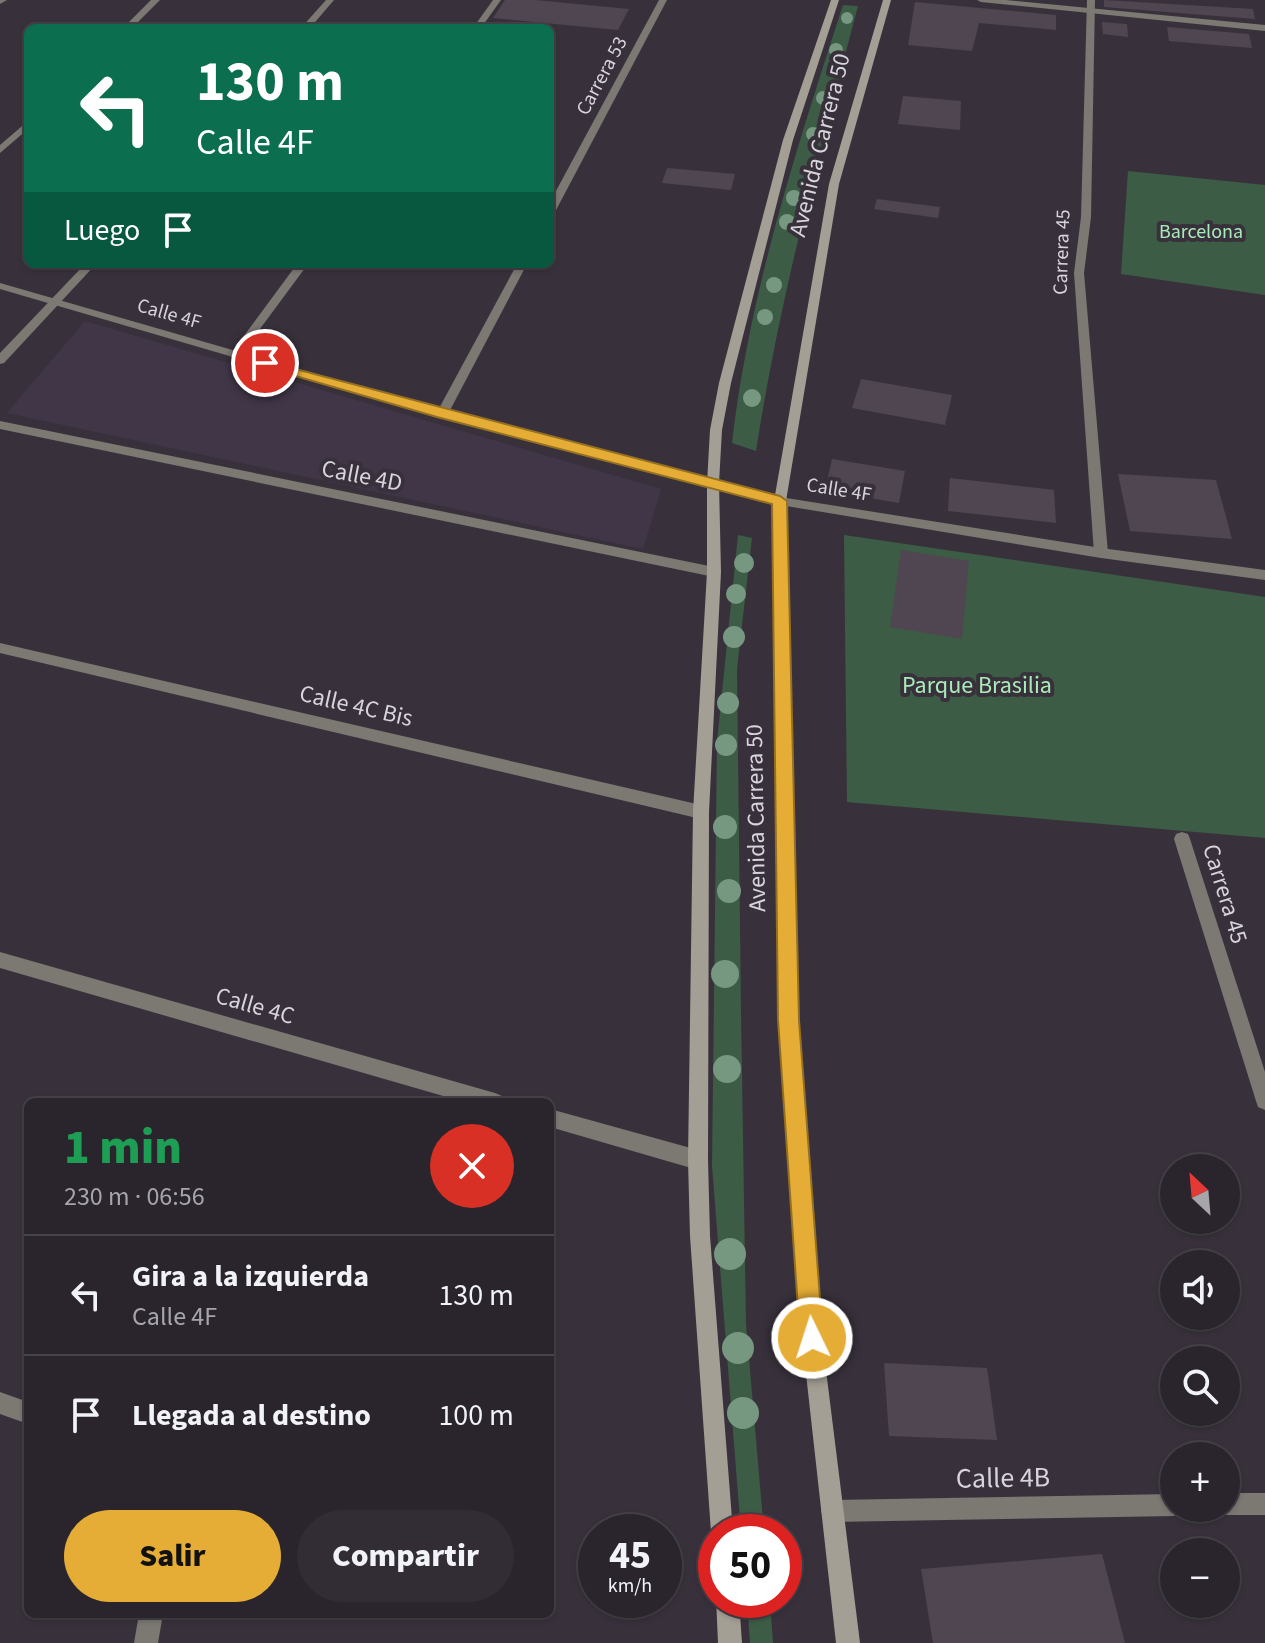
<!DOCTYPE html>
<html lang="es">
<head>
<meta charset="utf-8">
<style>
  :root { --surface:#2a252d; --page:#322d35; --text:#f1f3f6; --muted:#a5a5aa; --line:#464249; --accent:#e5ad35 }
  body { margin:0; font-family:"Source Sans 3",sans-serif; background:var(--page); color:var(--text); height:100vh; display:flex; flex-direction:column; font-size:30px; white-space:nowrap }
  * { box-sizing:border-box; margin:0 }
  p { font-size:26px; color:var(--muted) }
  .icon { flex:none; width:44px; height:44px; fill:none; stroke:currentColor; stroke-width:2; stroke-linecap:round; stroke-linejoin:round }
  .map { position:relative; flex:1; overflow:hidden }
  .panel { position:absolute; left:24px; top:1098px; width:530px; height:520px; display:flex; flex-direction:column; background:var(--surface); border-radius:12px; box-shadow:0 2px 6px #0004,0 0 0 2px var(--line) }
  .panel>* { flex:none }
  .banner { position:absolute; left:24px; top:24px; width:530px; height:244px; border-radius:12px; box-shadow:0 2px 6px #0004,0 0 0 2px var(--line); background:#0b6e4f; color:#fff; overflow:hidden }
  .needle { width:52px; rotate:334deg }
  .buttons { position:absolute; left:1160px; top:1154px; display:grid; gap:16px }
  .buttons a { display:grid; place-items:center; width:80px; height:80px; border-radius:50%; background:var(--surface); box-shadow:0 2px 6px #0004,0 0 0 2px var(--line); font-size:40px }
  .speed { position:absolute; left:578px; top:1514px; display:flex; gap:16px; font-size:40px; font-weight:700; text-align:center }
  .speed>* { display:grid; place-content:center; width:104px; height:104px; border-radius:50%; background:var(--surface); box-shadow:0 2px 6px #0004,0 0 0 2px var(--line); line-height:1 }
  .speed small { font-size:20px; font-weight:400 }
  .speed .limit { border:12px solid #d22; background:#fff; color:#111 }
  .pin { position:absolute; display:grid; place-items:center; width:68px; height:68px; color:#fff; margin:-34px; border:4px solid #fff; border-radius:50%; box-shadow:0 2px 8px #0007 }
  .me { position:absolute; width:88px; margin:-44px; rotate:356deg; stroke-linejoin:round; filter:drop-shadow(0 0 6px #0008) }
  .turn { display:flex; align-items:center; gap:28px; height:168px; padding:0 40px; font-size:36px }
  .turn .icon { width:104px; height:104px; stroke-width:2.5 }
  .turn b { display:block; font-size:56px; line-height:68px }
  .then { display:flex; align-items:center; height:76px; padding:0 40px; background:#0003; gap:16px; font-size:30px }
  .round { display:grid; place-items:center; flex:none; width:84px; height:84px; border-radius:42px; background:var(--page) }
  .overview { display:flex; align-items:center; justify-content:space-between; height:136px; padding:0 40px }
  h1 { font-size:48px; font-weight:800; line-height:60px; color:#1e9e55 }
  .action { display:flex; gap:16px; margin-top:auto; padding:16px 40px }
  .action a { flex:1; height:92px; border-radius:48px; background:var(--accent); color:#111; font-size:32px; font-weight:800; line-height:92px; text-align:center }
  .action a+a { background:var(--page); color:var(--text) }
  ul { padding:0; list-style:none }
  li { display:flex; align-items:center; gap:24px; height:120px; padding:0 40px; border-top:2px solid var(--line) }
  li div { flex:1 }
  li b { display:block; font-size:30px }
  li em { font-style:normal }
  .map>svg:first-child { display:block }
</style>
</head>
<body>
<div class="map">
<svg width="1265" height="1643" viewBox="0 0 1265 1643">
  <rect width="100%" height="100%" fill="#38313c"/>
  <polygon fill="#403648" points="85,321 661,489 643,549 7,413"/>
  <g fill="#3d5c45">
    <path d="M843 5 858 6C819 153 779 301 756 451L732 443C749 294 797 147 843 5Z"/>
    <polygon points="1128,171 1265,185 1265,295 1121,274"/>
    <polygon points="738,535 752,538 737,669 741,1012 746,1324 764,1532 741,1532 712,1166 717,742"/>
    <polygon points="844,535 1265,597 1265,838 847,802"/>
    <polygon points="747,1600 770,1600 773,1643 750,1643"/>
  </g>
  <g fill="#504651">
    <polygon points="505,0 535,0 629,9 618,30 493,18"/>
    <polygon points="1104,0 1253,9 1255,19 1104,7"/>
    <polygon points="915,2 1056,15 1056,30 979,23 972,51 908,45"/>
    <polygon points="1102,22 1127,24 1128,37 1103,34"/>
    <polygon points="1167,27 1249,34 1252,48 1169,41"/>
    <polygon points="903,96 961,101 960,130 898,124"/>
    <polygon points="667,168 735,174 731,190 662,183"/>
    <polygon points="877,199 940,207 938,218 874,209"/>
    <polygon points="861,379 952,395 945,425 852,408"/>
    <polygon points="832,459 905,471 899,503 825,490"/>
    <polygon points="1118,474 1216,480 1232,539 1130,531"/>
    <polygon points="950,478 1054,490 1056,523 948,511"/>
    <polygon points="901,550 969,561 962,639 890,627"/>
    <polygon points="884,1363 987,1368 997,1440 889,1436"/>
    <polygon points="1102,1554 1125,1643 933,1643 921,1569"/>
  </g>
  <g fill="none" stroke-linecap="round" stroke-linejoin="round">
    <g fill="#7b7972" fill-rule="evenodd">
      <polygon points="0,0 7,0 0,4"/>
      <polygon points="151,0 160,0 132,28 123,28"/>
      <polygon points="326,0 334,0 310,28 301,28"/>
      <polygon points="493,0 501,0 481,28 473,28"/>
      <polygon points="659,0 667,0 555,212 550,215 550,202"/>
      <polygon points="1087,0 1095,0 1091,217 1084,273 1108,553 1101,558 1094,553 1074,273 1081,217"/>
      <polygon points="28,121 28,129 0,153 0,145"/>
      <polygon points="85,264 96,264 4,363 0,364 0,353"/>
      <polygon points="297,264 308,264 240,356 232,356 232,352"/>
      <polygon points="517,264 527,264 448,414 442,418 438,417 436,414"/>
      <polygon points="0,421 714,567 721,572 714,577 0,429"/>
      <polygon points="0,643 701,805 707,807 709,812 707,817 701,819 0,653"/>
      <polygon points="1182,832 1188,834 1190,839 1265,1072 1265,1110 1258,1107 1256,1101 1174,839 1176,834"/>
      <polygon points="0,952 495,1093 502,1096 504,1102 464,1102 0,968"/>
      <polygon points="550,1109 698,1150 705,1153 708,1160 705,1167 698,1170 550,1127"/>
      <polygon points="0,1392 28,1402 28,1424 0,1414"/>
      <polygon points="1226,1493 1265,1493 1265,1515 1226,1515 1218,1512 1216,1508 1226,1508"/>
      <polygon points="1174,1494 1174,1508 1184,1508 1182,1513 1174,1516 832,1522 824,1519 821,1511 824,1503 832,1500"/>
      <polygon points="139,1614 163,1614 158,1643 134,1643"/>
    </g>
    <g fill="#7b7972" fill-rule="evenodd">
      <polygon points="977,0 1006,0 1265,25 1265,31 981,2"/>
      <polygon points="0,283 445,411 780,497 1101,548 1265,570 1265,580 1101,558 780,505 438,417 0,289"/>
    </g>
    <g fill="#a39f95" fill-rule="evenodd">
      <polygon points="831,0 839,0 793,140 731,383 722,430 719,483 721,572 709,812 708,1160 710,1236 733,1532 716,1532 716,1541 711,1532 690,1236 688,1160 693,812 707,572 707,483 710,430 719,383 783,140"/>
      <polygon points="883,0 891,0 839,184 786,501 797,1020 822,1338 860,1643 836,1643 802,1338 779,1020 774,501 829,184"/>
      <polygon points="716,1598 739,1600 742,1643 718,1643"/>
    </g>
  </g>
  <g fill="#769780">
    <circle cx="847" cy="18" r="6"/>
    <circle cx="836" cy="50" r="7"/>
    <circle cx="823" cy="98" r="7"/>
    <circle cx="813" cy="134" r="7"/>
    <circle cx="794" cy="198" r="8"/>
    <circle cx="787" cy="222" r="8"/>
    <circle cx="774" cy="285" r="8"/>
    <circle cx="765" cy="317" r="8"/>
    <circle cx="752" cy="398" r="9"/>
    <circle cx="744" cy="563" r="10"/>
    <circle cx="736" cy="594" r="10"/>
    <circle cx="734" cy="637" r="11"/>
    <circle cx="728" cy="703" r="11"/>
    <circle cx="726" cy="745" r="11"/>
    <circle cx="725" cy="827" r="12"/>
    <circle cx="729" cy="891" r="12"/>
    <circle cx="725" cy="974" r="14"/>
    <circle cx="727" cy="1069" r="14"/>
    <circle cx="730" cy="1254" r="16"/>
    <circle cx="738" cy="1348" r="16"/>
    <circle cx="743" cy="1413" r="16"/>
  </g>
  <polygon fill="#e5ad35" stroke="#957022" stroke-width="2" points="261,360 780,496 787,501 799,1020 823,1338 820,1346 812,1349 803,1346 800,1338 778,1020 772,504 437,417 261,366"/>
  <g text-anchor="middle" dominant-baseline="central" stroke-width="8" stroke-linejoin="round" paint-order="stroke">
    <g font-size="20" fill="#d8d4db" stroke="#38313c">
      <text transform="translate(602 76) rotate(-62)">Carrera 53</text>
      <text transform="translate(1062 252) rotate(-88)">Carrera 45</text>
      <text transform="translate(169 314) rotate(16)">Calle 4F</text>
      <text transform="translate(839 490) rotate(9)">Calle 4F</text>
    </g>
    <g font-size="20" fill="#a8eab8" stroke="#38313c">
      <text x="1201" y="232">Barcelona</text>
    </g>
    <g font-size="24" fill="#d8d4db" stroke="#38313c">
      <text transform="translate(820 145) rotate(-76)">Avenida Carrera 50</text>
      <text transform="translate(362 476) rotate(11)">Calle 4D</text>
      <text transform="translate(356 706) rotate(13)">Calle 4C Bis</text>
      <text transform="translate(756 818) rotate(-91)">Avenida Carrera 50</text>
      <text transform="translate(1225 894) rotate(73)">Carrera 45</text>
      <text transform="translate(255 1006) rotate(16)">Calle 4C</text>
    </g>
    <g font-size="24" fill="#a8eab8" stroke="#38313c">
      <text x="977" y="685">Parque Brasilia</text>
    </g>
    <g font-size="28" fill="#d8d4db" stroke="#38313c">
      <text transform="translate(1003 1478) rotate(-1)">Calle 4B</text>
    </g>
  </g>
</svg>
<div class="buttons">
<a><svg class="needle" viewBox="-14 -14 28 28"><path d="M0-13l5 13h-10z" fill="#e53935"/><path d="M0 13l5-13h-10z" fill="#a5a5aa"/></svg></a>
<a><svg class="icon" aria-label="sound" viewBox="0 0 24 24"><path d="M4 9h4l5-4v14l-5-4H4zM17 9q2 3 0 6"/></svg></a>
<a><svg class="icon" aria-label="search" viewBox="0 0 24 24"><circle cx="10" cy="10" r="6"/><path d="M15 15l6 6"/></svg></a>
<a>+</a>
<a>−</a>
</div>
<div class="speed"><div>45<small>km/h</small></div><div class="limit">50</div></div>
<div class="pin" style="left:265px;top:363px;background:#d93025"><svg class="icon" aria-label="arrive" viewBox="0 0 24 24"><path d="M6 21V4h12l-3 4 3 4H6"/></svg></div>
<svg class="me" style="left:812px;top:1338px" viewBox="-20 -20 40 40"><circle r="17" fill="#e5ad35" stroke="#fff" stroke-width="3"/><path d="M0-11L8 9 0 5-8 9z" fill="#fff"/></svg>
<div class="banner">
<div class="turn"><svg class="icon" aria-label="left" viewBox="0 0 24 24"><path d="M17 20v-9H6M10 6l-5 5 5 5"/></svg><div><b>130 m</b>Calle 4F</div></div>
<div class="then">Luego<svg class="icon" aria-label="arrive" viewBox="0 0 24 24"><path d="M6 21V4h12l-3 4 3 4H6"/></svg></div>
</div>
<section class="panel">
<div class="overview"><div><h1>1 min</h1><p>230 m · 06:56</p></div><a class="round" style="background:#d93025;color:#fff"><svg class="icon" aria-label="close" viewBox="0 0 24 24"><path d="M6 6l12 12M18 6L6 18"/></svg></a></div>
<ul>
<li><svg class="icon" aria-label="left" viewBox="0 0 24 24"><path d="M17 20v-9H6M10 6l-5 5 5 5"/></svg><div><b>Gira a la izquierda</b><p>Calle 4F</p></div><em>130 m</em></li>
<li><svg class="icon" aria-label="arrive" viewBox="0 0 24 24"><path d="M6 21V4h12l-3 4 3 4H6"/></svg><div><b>Llegada al destino</b></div><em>100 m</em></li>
</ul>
<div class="action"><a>Salir</a><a>Compartir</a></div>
</section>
</div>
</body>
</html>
